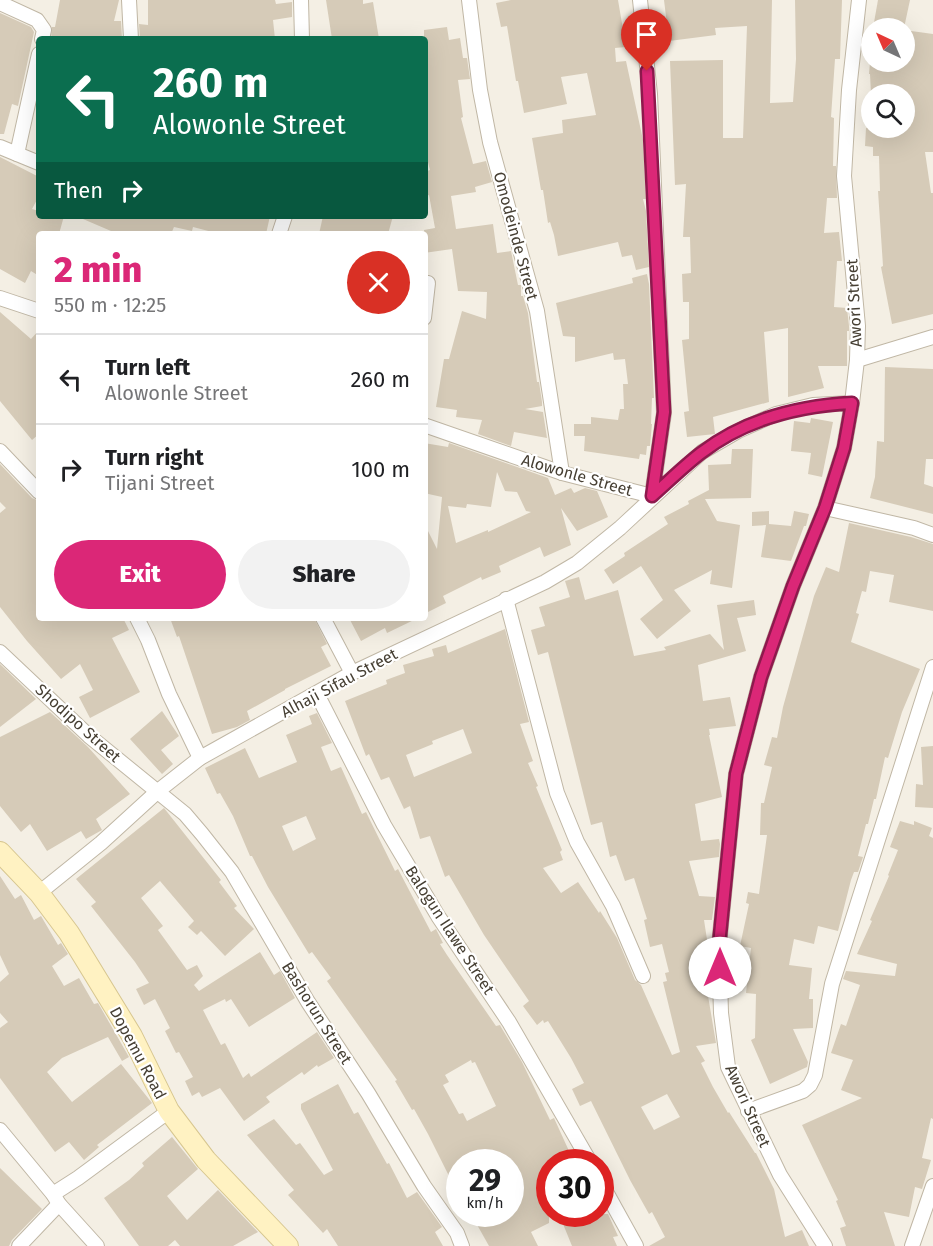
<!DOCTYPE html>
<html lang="en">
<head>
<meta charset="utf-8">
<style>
  :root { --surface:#fff; --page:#f2f2f2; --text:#202124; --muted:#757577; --line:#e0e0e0; --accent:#db2777 }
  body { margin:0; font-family:"Fira Sans",sans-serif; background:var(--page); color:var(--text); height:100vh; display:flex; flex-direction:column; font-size:22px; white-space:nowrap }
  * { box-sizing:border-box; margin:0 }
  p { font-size:20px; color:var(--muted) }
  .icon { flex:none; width:33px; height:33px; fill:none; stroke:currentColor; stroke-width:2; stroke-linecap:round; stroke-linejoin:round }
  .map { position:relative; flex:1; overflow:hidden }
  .panel { position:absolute; left:36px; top:231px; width:392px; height:390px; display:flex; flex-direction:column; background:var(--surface); border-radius:6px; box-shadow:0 6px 24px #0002 }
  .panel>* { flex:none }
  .banner { position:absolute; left:36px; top:36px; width:392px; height:183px; border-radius:6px; box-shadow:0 6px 24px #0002; background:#0b6e4f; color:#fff; overflow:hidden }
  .needle { width:39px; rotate:316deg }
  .controls { position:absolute; left:861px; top:18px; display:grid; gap:12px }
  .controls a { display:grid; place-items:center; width:54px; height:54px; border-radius:50%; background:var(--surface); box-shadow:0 6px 24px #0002; font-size:30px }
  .speed { position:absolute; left:446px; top:1149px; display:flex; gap:12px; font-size:30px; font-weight:700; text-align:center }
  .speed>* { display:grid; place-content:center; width:78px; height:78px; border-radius:50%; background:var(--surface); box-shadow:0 6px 24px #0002; line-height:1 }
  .speed small { font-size:15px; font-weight:400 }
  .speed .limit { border:9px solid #d22; background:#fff; color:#111 }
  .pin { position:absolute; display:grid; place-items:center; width:51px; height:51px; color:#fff; margin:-62px -26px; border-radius:50% 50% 50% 0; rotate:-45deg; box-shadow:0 0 6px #0007 }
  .pin .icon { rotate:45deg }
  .me { position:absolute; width:66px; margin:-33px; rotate:0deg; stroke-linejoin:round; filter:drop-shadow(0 0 4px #0008) }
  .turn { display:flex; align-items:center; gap:21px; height:126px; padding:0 18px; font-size:27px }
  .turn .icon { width:78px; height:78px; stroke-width:2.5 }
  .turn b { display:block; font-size:42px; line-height:51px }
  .then { display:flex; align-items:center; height:57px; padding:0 18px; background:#0003; gap:12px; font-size:22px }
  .round { display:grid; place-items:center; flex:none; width:63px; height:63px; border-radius:32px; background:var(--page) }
  .overview { display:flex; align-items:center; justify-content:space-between; height:102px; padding:0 18px }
  h1 { font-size:36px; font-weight:800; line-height:45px; color:var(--accent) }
  .cta { display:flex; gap:12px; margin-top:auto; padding:12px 18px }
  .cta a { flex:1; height:69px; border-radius:36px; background:var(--accent); color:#fff; font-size:24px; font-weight:800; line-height:69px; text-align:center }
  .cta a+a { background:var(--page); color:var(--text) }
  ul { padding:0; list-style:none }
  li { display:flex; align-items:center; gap:18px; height:90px; padding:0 18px; border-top:2px solid var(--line) }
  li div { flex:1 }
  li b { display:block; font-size:22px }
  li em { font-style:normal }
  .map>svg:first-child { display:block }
</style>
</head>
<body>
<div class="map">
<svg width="933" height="1246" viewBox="0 0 933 1246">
  <rect width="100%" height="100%" fill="#f4efe4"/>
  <g fill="#d6cbb8" fill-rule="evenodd">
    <polygon points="60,0 119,0 114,21 121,21 122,39 51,39 52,27 55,27"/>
    <polygon points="148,0 275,0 276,4 292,2 292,17 273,20 275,39 140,39 139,24 148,25"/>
    <polygon points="326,0 363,0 363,4 373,2 379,39 332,39"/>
    <polygon points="511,0 618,0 626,47 615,48 616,62 626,61 643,140 646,199 643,199 646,211 649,267 636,270 632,255 622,257 618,242 558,256 554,235 550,222 548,223 543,190 541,190 532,138 563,133 562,120 596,115 587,73 561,77 567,104 524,113 518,81 516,81 507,26 501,27 496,3"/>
    <polygon points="664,0 772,0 770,103 793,102 796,59 795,0 842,0 840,59 835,59 831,117 834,118 833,166 836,166 837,198 827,198 824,233 839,232 842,261 837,261 834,307 847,308 849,326 849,331 847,331 847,366 818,366 824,388 788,397 788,328 764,332 769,402 713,417 715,434 687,437 684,412 689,411 682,340 689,339 689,302 683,302 682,274 691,273 690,237 683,237 686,184 675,185 670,61 723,60 723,138 743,138 747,26 715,28 716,35 669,41"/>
    <polygon points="878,0 910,0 904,28 873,28"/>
    <polygon points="0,13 31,27 34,32 18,106 12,104 4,134 0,134"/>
    <polygon points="447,27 449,40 460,38 463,58 467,58 470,79 458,80 463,117 461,118 473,164 486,161 492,182 475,187 476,192 451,196 456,229 493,224 497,253 511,251 518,285 521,285 521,296 523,296 528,313 537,382 539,382 542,402 542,406 525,409 543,412 547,438 514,432 511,446 478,434 482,420 456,417 457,410 436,407 444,359 449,359 462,311 486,319 487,292 458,291 452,249 424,253 424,230 435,228 429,195 424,197 424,172 430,170 424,147 424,30"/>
    <polygon points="904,30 933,34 933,152 925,152 931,193 933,193 933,314 892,324 881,267 883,266 878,191 880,191 879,156 873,156 873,147 865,146 866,128 904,128 904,94 871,94 870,74 869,74 870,62 904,62"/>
    <polygon points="0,157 39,177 39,196 32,209 39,211 39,216 64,216 59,234 39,234 39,276 31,271 25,283 0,269"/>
    <polygon points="76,216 270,216 266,234 220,234 193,227 192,231 174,227 171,234 118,234"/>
    <polygon points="323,216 393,216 388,234 319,234"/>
    <polygon points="647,274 649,284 654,398 652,398 651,424 652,424 650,446 647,446 646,455 640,454 639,459 584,451 585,436 574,436 574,424 591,424 591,417 618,420 620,409 624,409 623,384 628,384 625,359 614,360 613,353 575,362 575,337 563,336 556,303 633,283 632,278"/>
    <polygon points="0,312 31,339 39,330 39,434 32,440 0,401"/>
    <polygon points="885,367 933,369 933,459 926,459 924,484 933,487 933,514 870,498 875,477 877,441 884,442"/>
    <polygon points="811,418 833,422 822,477 808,474 811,453 791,451 794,421 810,423"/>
    <path d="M424 443 448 447 449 443 548 478 555 495 571 488 574 493 585 488 597 491 608 517 577 531 561 508 571 545 544 557 540 547 499 566 501 572 482 580 481 577 443 596 446 603 424 614V523L437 549 442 497 424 493ZM497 472 505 491 517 492 526 511 531 512 488 532V530L456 543 448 506 466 508 467 504 491 507Z"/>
    <polygon points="732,449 753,449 751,498 705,499 717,521 740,525 732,588 710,584 712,570 674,590 691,611 657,639 640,619 663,600 641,566 613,584 604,570 625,556 624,553 668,524 664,517 689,504 688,501 709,490 708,465 731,464"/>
    <polygon points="0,464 32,498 39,501 39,618 123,618 129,630 112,638 140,692 90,718 79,697 93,690 80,664 61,679 27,641 0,607 0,513 6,508 0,502"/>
    <polygon points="769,511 769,524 791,526 794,511 809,514 806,526 804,526 791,561 761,557 766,525 752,526 752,512"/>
    <polygon points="849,523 911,537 933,544 933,611 889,602 894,575 870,571 866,592 862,591 856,613 859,614 851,642 920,669 902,712 888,758 885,757 876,799 874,799 868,824 866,824 858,856 863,857 858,872 854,872 851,880 838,931 818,926 814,944 794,939 789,965 812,968 809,999 813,999 813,1028 793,1029 808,1062 807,1067 770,1084 751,1040 755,1038 756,994 746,993 751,948 740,946 749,904 746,903 748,892 759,894 767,835 760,835 761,803 764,803 772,767 764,765 772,737 777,738 783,707 814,596 826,567 839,572"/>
    <path d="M579 577 585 600 618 590 634 656 666 650 664 647 710 634 724 650 717 605 754 600 756 615 737 618 746 651 698 665 703 701 730 697 736 726 709 729 710 735H709L722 797 695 804 701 841 719 839 720 844 719 857 689 861 699 896 715 897 712 920H704L710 959 704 961 711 989 707 990 716 1043 696 1046 705 1061 701 1063 713 1087 728 1113 729 1112 755 1153H756L774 1189 785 1237 802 1230 809 1246H649L665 1237 652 1212 649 1214 630 1180 591 1101 580 1106 572 1089 584 1083 571 1058 548 1021 544 1023 543 1020 537 1025 523 1006 529 1001 484 935 449 875 445 877 430 836 420 839 410 806 404 809 389 777 381 780 369 754 366 756 345 701 387 684 386 680 405 673 403 665 434 656 432 649 446 645 448 653 505 629 529 722 520 724 533 761 528 763 538 786 536 787 562 850 560 852 563 860 543 868 561 893 578 882 599 913 600 911 617 938 635 980 641 985 672 1055 680 1052 663 982 667 981 665 973 669 972 662 944 650 947 644 920 647 919 634 878 625 881 616 855 610 857 602 822 591 825 548 652 538 655 531 630 545 626 539 607 570 597 565 581ZM463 729 472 753 414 777 406 755 433 744 432 741ZM667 1094 680 1117 654 1130 641 1107Z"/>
    <polygon points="170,618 314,618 327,644 321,647 331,666 285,689 285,690 247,711 250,720 237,727 212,734 179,636 177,637"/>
    <polygon points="349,618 418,618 387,633 385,628 361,641"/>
    <polygon points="0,664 36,699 0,727"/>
    <polygon points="162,711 179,736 161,750 173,764 162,774 130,739"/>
    <polygon points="50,712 88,747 130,794 96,819 102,830 86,839 81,831 47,851 30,824 21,832 0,806 0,737"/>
    <path d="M317 713 332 743 321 747 331 771 341 767 362 814 366 812 395 871 398 869 431 932 436 929 443 943 440 944 447 955 496 1026 500 1025 501 1027 522 1062 550 1120 554 1118 574 1162H549V1223L531 1232 538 1246H489L471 1214H510V1162H459V1173L450 1178 428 1134 414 1109 412 1110 395 1081 397 1080 327 981 331 978 312 952 309 954 268 887 252 856H250L233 816 220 793 217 794 205 768 245 748 259 778 297 762 286 735 312 724 309 716ZM306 816 316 839 293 851 282 826ZM471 1060 472 1063 475 1062 496 1106 467 1121 463 1113 459 1114 443 1085 449 1082 445 1075Z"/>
    <polygon points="933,746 933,808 915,807 916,784 923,785 921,747"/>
    <polygon points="164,808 221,880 219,882 237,906 234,908 254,929 225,956 201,931 197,935 188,927 194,921 160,881 141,898 163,926 158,930 187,970 197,965 203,976 194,985 199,991 260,952 274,975 280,971 295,998 249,1027 231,999 226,1002 225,999 203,1010 221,1045 225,1043 243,1078 249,1073 251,1077 317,1032 334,1058 318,1067 317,1065 304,1075 302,1072 266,1097 270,1102 244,1121 220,1088 202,1097 199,1092 192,1096 185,1081 193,1077 179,1052 176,1053 165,1031 170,1028 155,999 144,1005 136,989 149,983 135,962 91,906 96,902 76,879"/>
    <polygon points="900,821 914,825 914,821 932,828 929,836 933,838 933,1119 931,1118 922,1158 931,1160 922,1189 915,1187 909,1217 884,1212 895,1246 846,1246 840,1228 846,1226 836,1201 838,1200 802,1125 862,1098 841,1090 853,1060 831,1053 841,1024 846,1026 860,985 843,979 846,971 895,976 897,964 857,954 872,921 870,920 889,876 888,875 898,850 890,847"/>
    <polygon points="0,876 15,899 21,895 34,920 41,916 58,945 61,943 68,954 52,966 64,986 79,978 94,1004 98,1003 129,1057 122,1061 108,1037 62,1058 47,1072 72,1102 121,1064 152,1103 97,1145 99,1147 84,1160 69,1142 55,1152 0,1078 0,1028 8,1022 0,1013 0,982 9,974 0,955"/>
    <polygon points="338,1084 354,1114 358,1112 387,1164 389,1163 407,1198 417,1192 442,1227 435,1232 443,1246 338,1246 327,1229 323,1233 288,1195 294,1190 247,1135 274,1119 296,1145 300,1143 324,1175 333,1170 301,1109 301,1104"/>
    <polygon points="172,1137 198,1169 167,1196 187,1220 218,1190 258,1232 233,1246 180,1246 175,1240 168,1246 139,1246 104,1198 129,1180 144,1166 142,1163"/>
    <polygon points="0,1168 42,1209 12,1240 9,1246 0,1246"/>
    <polygon points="559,1214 608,1214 618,1236 613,1237 617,1246 572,1246"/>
  </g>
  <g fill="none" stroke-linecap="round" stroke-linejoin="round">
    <defs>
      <g id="minor">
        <polyline points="129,0 131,39"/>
        <polyline points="301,0 302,39"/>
        <polyline points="469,0 480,90 490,142 537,311 562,473"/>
        <polyline points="640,0 650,94 664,413 652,496"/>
        <polyline points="0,3 37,20 44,30 42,39"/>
        <polyline points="0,147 39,163"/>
        <polyline points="17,154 39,54"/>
        <polyline points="279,234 285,216"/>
        <polyline points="0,298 39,311"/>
        <polyline points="424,318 428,283"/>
        <polyline points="857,360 933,337"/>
        <polyline points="424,425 562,473 652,496"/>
        <polyline points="0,451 39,492"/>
        <polyline points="825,508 914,528 933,535"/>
        <polyline points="506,599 557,793 577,842 613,906 643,976"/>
        <polyline points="137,618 148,640 169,694 200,758"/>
        <polyline points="323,618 352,673"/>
        <polyline points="0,652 89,736 185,814 202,834 232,872 308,1002 368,1093 424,1186 457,1233 462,1246"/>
        <polyline points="317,694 384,825 438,916 509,1022 590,1162"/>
        <polyline points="39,893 101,843 158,791 200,758 352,673 545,582 577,563 620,528 702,452 738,431 776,414 813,405 852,403"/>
        <polyline points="748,1111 803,1091 810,1085 815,1075 832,984 933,667"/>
        <polyline points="0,1130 53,1194 59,1204 97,1246"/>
        <polyline points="600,1181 636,1246"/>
        <polyline points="53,1194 78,1178 169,1111"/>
        <polyline points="19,1246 59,1204"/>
        <polyline points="825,1246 780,1175 728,1067 721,1013 719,945 736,774 761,677 793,586 825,508 844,448 852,403 857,360 858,326 844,176 849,90 859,0"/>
        <polyline points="912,1246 933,1186"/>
      </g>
      <polyline id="secondary" points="0,852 39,893 69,933 132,1036 169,1111 206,1160 288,1246"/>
    </defs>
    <use href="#minor" stroke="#c0b7a5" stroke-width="16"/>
    <use href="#secondary" stroke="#d7c68f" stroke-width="22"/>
    <use href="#minor" stroke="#fff" stroke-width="14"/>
    <use href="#secondary" stroke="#fff2c2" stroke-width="20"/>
  </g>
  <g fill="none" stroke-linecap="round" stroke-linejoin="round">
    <defs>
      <path id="route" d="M647 71 664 412 652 496C668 482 684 466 701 453 745 419 797 406 852 403L844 448 825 508 793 586 761 677 736 774 719 945 720 968"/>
    </defs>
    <use href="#route" stroke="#8e194d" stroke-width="15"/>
    <use href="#route" stroke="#db2777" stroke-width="10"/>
  </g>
  <g text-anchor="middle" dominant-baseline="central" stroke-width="4.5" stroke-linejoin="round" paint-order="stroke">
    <g font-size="16" fill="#463f33" stroke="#fff">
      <text transform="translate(516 236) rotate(75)">Omodeinde Street</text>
      <text transform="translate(854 303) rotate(-93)">Awori Street</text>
      <text transform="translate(577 475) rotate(16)">Alowonle Street</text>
      <text transform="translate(339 683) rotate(-28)">Alhaji Sifau Street</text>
      <text transform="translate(78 723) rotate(42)">Shodipo Street</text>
      <text transform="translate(450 930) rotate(57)">Balogun Ilawe Street</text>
      <text transform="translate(317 1013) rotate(58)">Bashorun Street</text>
      <text transform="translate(138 1053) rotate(62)">Dopemu Road</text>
      <text transform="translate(748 1106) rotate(66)">Awori Street</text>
    </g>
  </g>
</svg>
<div class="controls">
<a><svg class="needle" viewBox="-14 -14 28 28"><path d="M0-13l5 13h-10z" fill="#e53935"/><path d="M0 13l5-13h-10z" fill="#757577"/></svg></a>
<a><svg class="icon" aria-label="search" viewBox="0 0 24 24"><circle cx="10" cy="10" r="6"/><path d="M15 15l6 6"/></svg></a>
</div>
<div class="speed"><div>29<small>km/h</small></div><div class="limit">30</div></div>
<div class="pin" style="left:647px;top:71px;background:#d93025"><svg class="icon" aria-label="arrive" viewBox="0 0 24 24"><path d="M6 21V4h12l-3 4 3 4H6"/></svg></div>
<svg class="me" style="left:720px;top:968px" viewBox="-20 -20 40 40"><circle r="19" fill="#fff"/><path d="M0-13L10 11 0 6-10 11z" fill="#db2777"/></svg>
<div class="banner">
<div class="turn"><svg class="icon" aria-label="left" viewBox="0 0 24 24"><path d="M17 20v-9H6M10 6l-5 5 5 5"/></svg><div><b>260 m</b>Alowonle Street</div></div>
<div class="then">Then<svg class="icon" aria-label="right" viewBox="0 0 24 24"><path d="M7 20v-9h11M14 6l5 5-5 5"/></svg></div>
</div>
<section class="panel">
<div class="overview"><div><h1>2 min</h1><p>550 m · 12:25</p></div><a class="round" style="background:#d93025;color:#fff"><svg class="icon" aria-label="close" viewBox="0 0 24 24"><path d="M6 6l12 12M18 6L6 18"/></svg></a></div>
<ul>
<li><svg class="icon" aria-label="left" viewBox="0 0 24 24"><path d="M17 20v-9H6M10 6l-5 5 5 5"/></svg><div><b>Turn left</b><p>Alowonle Street</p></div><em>260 m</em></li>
<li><svg class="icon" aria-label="right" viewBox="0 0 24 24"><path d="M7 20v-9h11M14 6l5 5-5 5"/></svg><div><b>Turn right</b><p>Tijani Street</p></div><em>100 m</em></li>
</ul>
<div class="cta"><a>Exit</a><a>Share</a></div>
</section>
</div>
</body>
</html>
